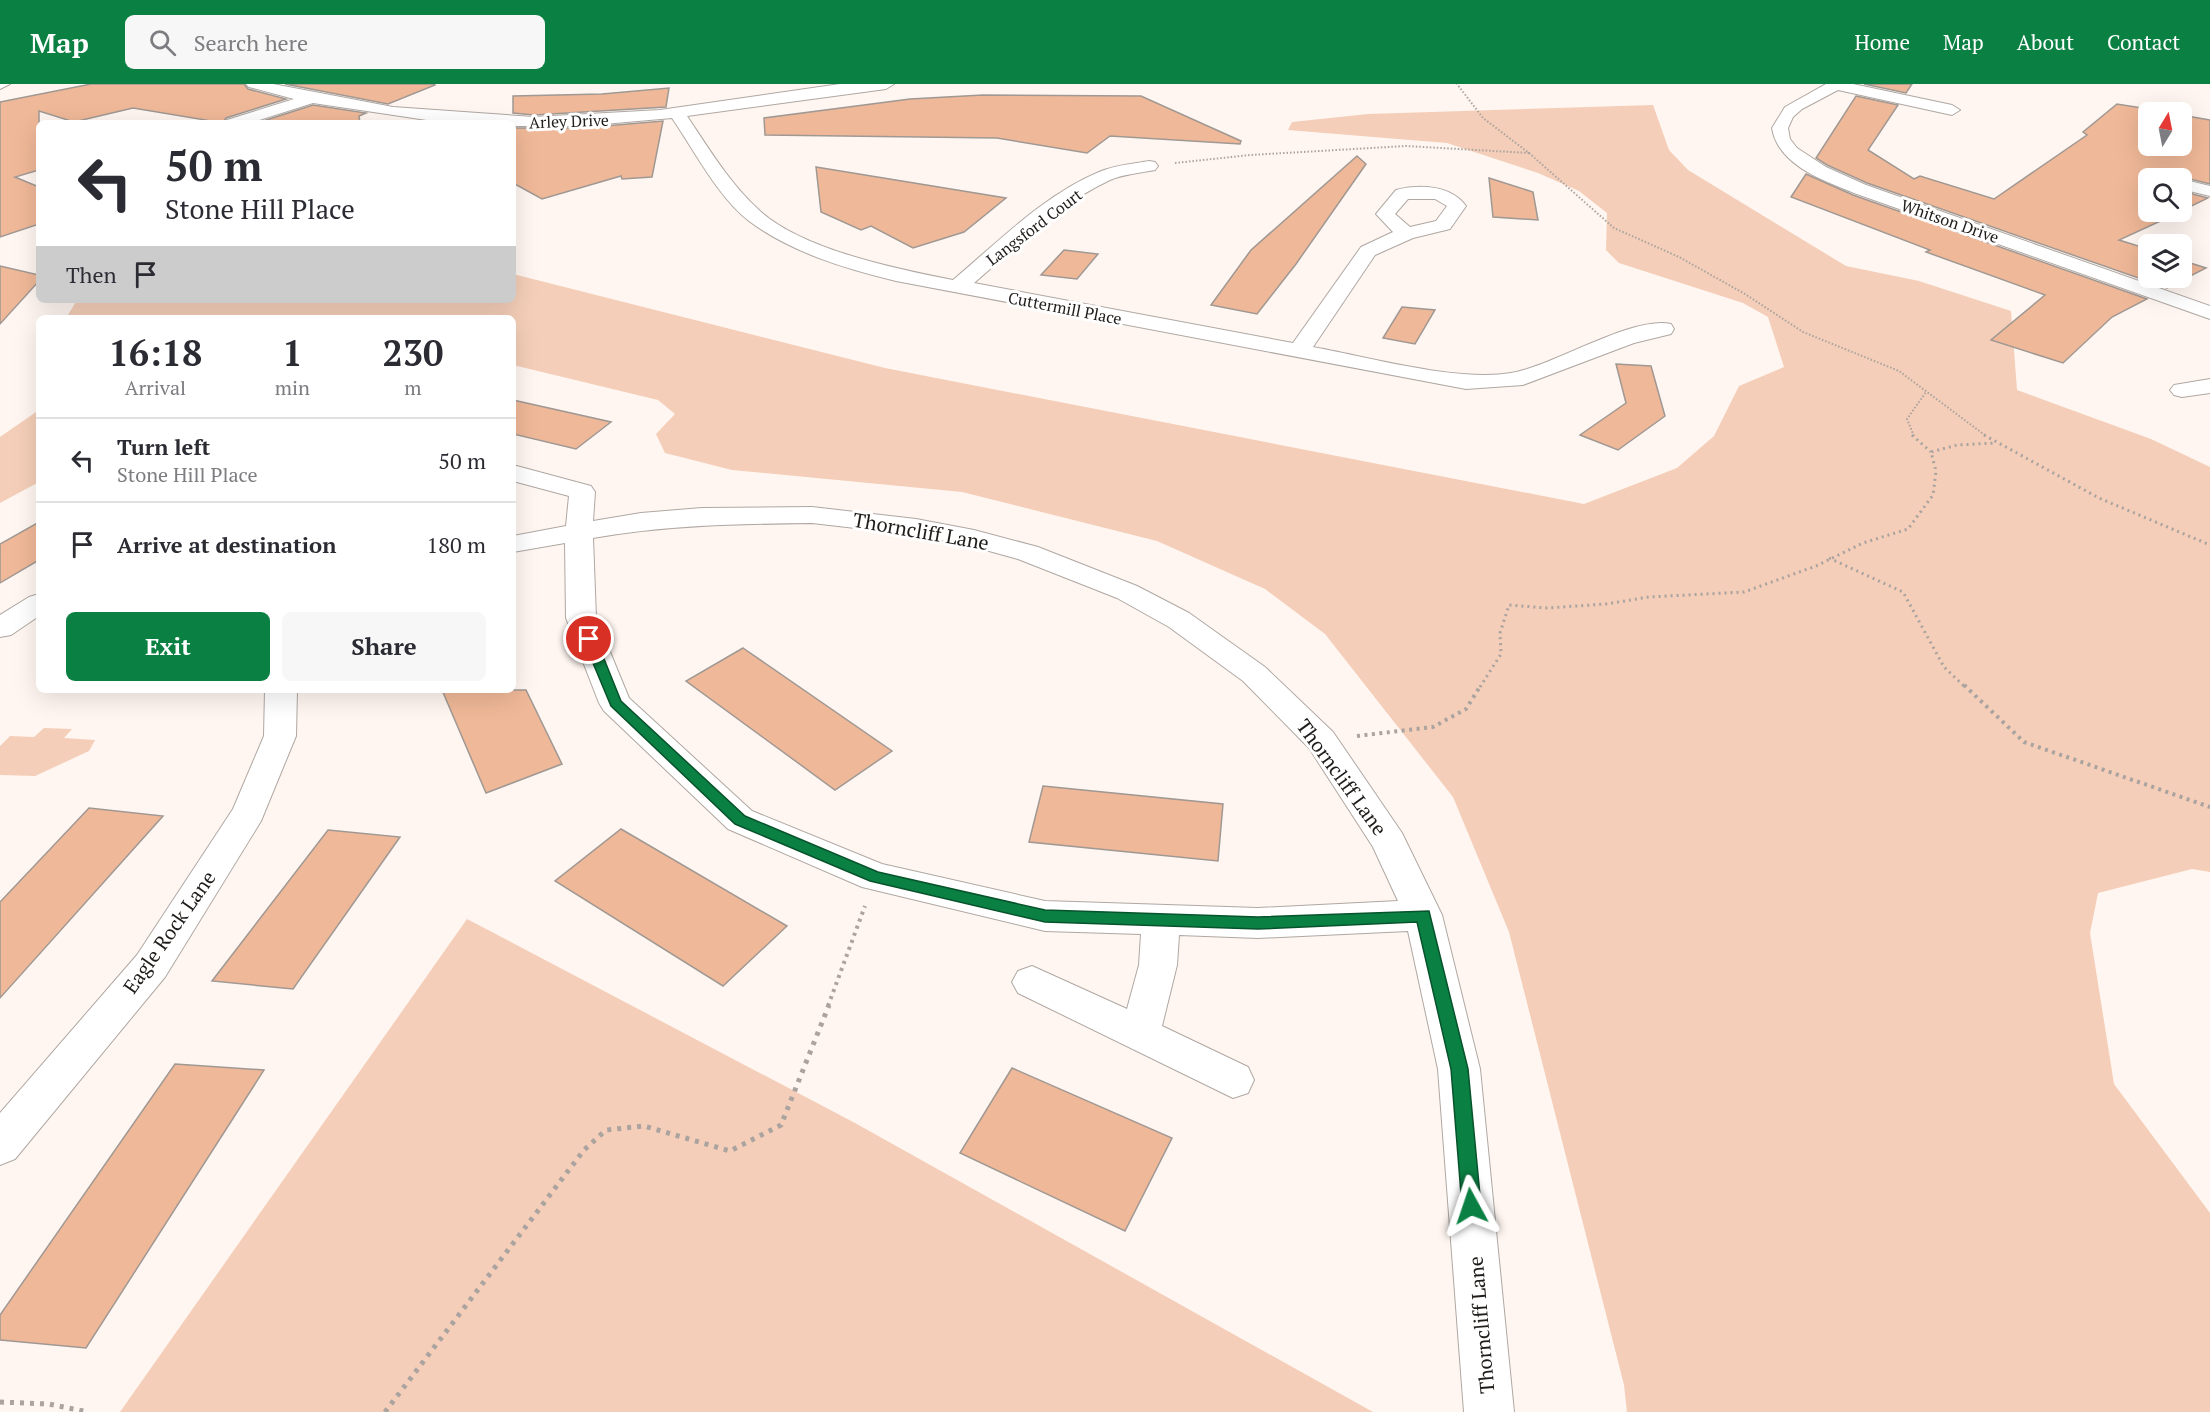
<!DOCTYPE html>
<html lang="en">
<head>
<meta charset="utf-8">
<style>
  :root { --surface:#fff; --page:#f7f7f7; --text:#2b2b33; --muted:#7c7c81; --line:#e1e1e2; --accent:#0b8043 }
  body { margin:0; font-family:"PT Serif",serif; background:var(--page); color:var(--text); height:100vh; display:flex; flex-direction:column; font-size:22px; white-space:nowrap }
  * { box-sizing:border-box; margin:0 }
  p { font-size:20px; color:var(--muted) }
  .icon { flex:none; width:33px; height:33px; fill:none; stroke:currentColor; stroke-width:2; stroke-linecap:round; stroke-linejoin:round }
  .map { position:relative; flex:1; overflow:hidden }
  .sheet { position:absolute; left:36px; top:231px; width:480px; height:378px; display:flex; flex-direction:column; background:var(--surface); border-radius:9px; box-shadow:0 6px 24px #0002 }
  .sheet>* { flex:none }
  .top-card { position:absolute; left:36px; top:36px; width:480px; height:183px; border-radius:9px; box-shadow:0 6px 24px #0002; background:#fff; color:var(--text); overflow:hidden }
  .needle { width:39px; rotate:10deg }
  .tools { position:absolute; left:2138px; top:18px; display:grid; gap:12px }
  .tools a { display:grid; place-items:center; width:54px; height:54px; border-radius:9px; background:var(--surface); box-shadow:0 6px 24px #0002; font-size:30px }
  .pin { position:absolute; display:grid; place-items:center; width:51px; height:51px; color:#fff; margin:-26px; border:3px solid #fff; border-radius:50%; box-shadow:0 2px 6px #0007 }
  .me { position:absolute; width:66px; margin:-33px; rotate:355deg; stroke-linejoin:round; filter:drop-shadow(0 0 4px #0008) }
  .turn { display:flex; align-items:center; gap:21px; height:126px; padding:0 30px; font-size:27px }
  .turn .icon { width:78px; height:78px; stroke-width:2.5 }
  .turn b { display:block; font-size:42px; line-height:51px }
  .then { display:flex; align-items:center; height:57px; padding:0 30px; background:#0003; gap:12px; font-size:22px }
  .eta { display:flex; justify-content:space-evenly; align-items:center; height:102px; text-align:center }
  .eta b { font-size:36px; font-weight:600; line-height:42px }
  .primary-button { display:flex; gap:12px; margin-top:auto; padding:12px 30px }
  .primary-button a { flex:1; height:69px; border-radius:9px; background:var(--accent); color:#fff; font-size:24px; font-weight:600; line-height:69px; text-align:center }
  .primary-button a+a { background:var(--page); color:var(--text) }
  ul { padding:0; list-style:none }
  li { display:flex; align-items:center; gap:18px; height:84px; padding:0 30px; border-top:2px solid var(--line) }
  li div { flex:1 }
  li b { display:block; font-size:22px }
  li em { font-style:normal }
  header { display:flex; align-items:center; gap:36px; box-sizing:border-box; height:84px; padding:0 30px; background:var(--accent); color:#fff }
  header strong { font-size:28px }
  nav { display:flex; gap:33px; margin-inline-start:auto; font-size:21px }
  .search { width:420px; height:54px; background:var(--page); display:flex; align-items:center; gap:15px; box-sizing:border-box; padding:0 21px; border-radius:9px; color:var(--muted); font-size:22px }
  .map>svg:first-child { display:block }
</style>
</head>
<body>
<header>
<strong>Map</strong>
<div class="search"><svg class="icon" aria-label="search" viewBox="0 0 24 24"><circle cx="10" cy="10" r="6"/><path d="M15 15l6 6"/></svg>Search here</div>
<nav><a>Home</a><a>Map</a><a>About</a><a>Contact</a></nav>
</header>
<div class="map">
<svg width="2210" height="1328" viewBox="0 0 2210 1328">
  <rect width="100%" height="100%" fill="#fff6f1"/>
  <g fill="#f4ceb8">
    <polygon points="1653,21 1669,66 1688,86 1846,182 1919,197 2011,227 2017,306 2151,355 2210,383 2210,788 2192,785 2098,809 2090,849 2114,1000 2210,1129 2210,1328 1627,1328 1624,1301 1509,848 1453,713 1325,550 1265,505 1157,457 962,408 732,386 665,369 656,350 675,330 658,316 513,281 513,234 66,234 77,216 513,216 513,190 885,284 1584,420 1677,384 1714,352 1739,302 1784,283 1768,233 1743,219 1619,179 1606,166 1607,129 1579,107 1538,89 1447,59 1288,46 1292,38 1368,30"/>
    <polygon points="39,326 39,398 0,419 0,353"/>
    <polygon points="44,644 72,645 64,654 95,656 89,667 35,692 0,691 0,662 10,652 34,653"/>
    <polygon points="467,835 855,1039 1373,1328 120,1328"/>
  </g>
  <g fill="#efb898" stroke="#a09893" stroke-width="1.5">
    <polygon points="91,0 244,0 248,5 286,15 226,34 223,39 133,24 74,38 39,27 39,86 15,93 39,103 39,140 0,153 0,18"/>
    <polygon points="285,0 434,0 435,1 388,20"/>
    <polygon points="1864,0 1912,0 1906,9"/>
    <polygon points="669,4 666,23 534,31 513,29 513,12 602,10"/>
    <polygon points="983,11 1141,12 1241,57 1240,60 1110,52 1087,69 997,54 765,51 764,34 910,15"/>
    <polygon points="1856,12 1898,21 1868,66 1914,95 1920,92 1994,115 2087,51 2083,48 2117,20 2167,28 2148,28 2148,62 2181,62 2181,31 2210,36 2210,100 2182,93 2148,94 2148,128 2180,128 2119,156 2148,165 2148,194 2181,194 2181,176 2206,184 2167,204 1867,99 1827,81 1816,74"/>
    <polygon points="313,21 366,29 359,32 360,39 257,39"/>
    <polygon points="663,37 652,93 622,95 621,92 542,115 513,99 513,44 581,44"/>
    <polygon points="1357,72 1366,80 1296,180 1257,230 1211,221 1251,166"/>
    <polygon points="816,83 1006,114 964,148 913,164 871,142 861,146 821,128"/>
    <polygon points="1806,90 1853,111 2147,215 2112,233 2063,279 1991,256 2045,211 1926,168 1930,166 1791,113"/>
    <polygon points="1489,94 1533,108 1538,136 1493,133"/>
    <polygon points="2181,107 2208,114 2181,127"/>
    <polygon points="1064,166 1098,170 1077,195 1041,191"/>
    <polygon points="0,182 39,191 39,197 0,240"/>
    <polygon points="1402,223 1435,226 1415,260 1383,254"/>
    <polygon points="1616,280 1651,282 1665,332 1618,366 1580,351 1626,319"/>
    <polygon points="513,316 611,338 576,365 513,350"/>
    <polygon points="39,438 39,476 0,499 0,460"/>
    <polygon points="743,564 892,667 835,706 686,597"/>
    <polygon points="442,606 526,606 562,680 486,709"/>
    <polygon points="1043,702 1223,720 1218,777 1029,758"/>
    <polygon points="89,724 163,732 0,914 0,818"/>
    <polygon points="621,745 787,842 723,902 555,797"/>
    <polygon points="328,746 400,753 293,905 212,897"/>
    <polygon points="175,980 264,986 86,1264 0,1256 0,1231"/>
    <polygon points="1012,984 1172,1054 1125,1147 960,1069"/>
  </g>
  <g fill="none" stroke-linecap="round" stroke-linejoin="round">
    <defs>
      <g id="minor">
        <polygon points="0,0 10,0 0,5"/>
        <path d="M246 0H273L393 23 534 33 660 26 840 0H894L886 5 687 32C709 65 730 100 760 127 803 166 897 185 953 196 998 158 1044 111 1099 88 1115 81 1132 80 1149 77L1155 78 1158 82 1155 86C1140 89 1124 90 1110 96 1058 120 1016 163 974 199L1293 259 1361 163 1393 148 1376 130 1396 106C1419 100 1451 101 1466 122L1450 145 1413 154 1375 171 1313 263C1369 273 1456 298 1511 289 1551 283 1633 231 1671 240L1674 245 1671 250 1634 259 1523 301 1466 305 896 197C846 185 790 168 749 137 718 113 694 66 672 34L581 42H513V39L440 38 313 19 250 39H225L227 36 294 15 249 3ZM1408 115H1435L1447 122 1436 137 1410 143 1395 130Z"/>
        <path d="M1826 0H1853L1952 21 1960 26 1952 31 1838 6 1802 25 1793 33 1788 44 1790 55 1797 64 1826 83 1866 101 2210 222V235L1854 109C1822 96 1778 81 1772 44L1785 23Z"/>
        <polygon points="2181,95 2210,102 2210,112 2181,105"/>
        <polygon points="2210,295 2210,309 2182,313 2174,311 2170,306 2174,301"/>
        <path d="M513 381 591 402 595 408 593 437 641 429 702 424 812 423 916 435 974 446 1038 463 1137 502 1189 529 1265 583 1333 648 1402 749 1442 831 1480 985 1514 1328H1464L1438 985 1408 847 1258 854 1179 851 1177 881 1162 942 1248 983 1254 996 1248 1009 1233 1014 1018 909 1012 898 1018 887 1032 882 1127 925 1139 881 1141 850 1045 847 862 803 728 745 604 627 599 619 566 534 565 459 513 468V452L566 442 569 412 513 397ZM812 439 916 451 971 462 1018 475 1117 514 1169 543 1243 597 1309 664 1373 763 1398 817 1258 824 1045 817 882 780 752 727 629 614 596 534 593 454C666 441 738 440 812 439Z"/>
        <polygon points="39,510 39,532 11,551 0,553 0,531 29,513"/>
        <polygon points="265,606 297,606 296,652 261,737 165,893 15,1075 0,1081 0,1029 137,871 233,725 264,652"/>
      </g>
    </defs>
    <use href="#minor" stroke="#afa7a2" stroke-width="2"/>
    <g stroke="#aaa39f" stroke-width="2" stroke-dasharray="1.5 2" stroke-linecap="butt">
      <polyline points="1529,69 1614,144 1679,173 1745,210 1803,248 1899,287 1986,352"/>
      <polyline points="1175,79 1250,71 1406,62 1529,69 1483,34 1457,0"/>
      <polyline points="1914,352 1907,335 1926,308"/>
    </g>
    <g stroke="#aaa39f" stroke-width="3" stroke-dasharray="2 4" stroke-linecap="butt">
      <polyline points="1912,351 1931,368"/>
      <polyline points="1984,351 2099,414 2210,461"/>
      <polyline points="1829,474 1903,508 1944,583 1965,603"/>
      <polyline points="1480,603 1501,570 1500,549 1509,521 1547,524 1606,520 1649,513 1744,508 1816,482 1863,459 1908,445 1933,411 1936,387 1931,368 1957,361 1995,359"/>
    </g>
    <g stroke="#aaa39f" stroke-width="4" stroke-dasharray="3 4.5" stroke-linecap="butt">
      <polyline points="1964,601 2024,658 2210,723"/>
      <polyline points="1357,652 1433,643 1466,625 1481,601"/>
      <polyline points="828,922 865,822"/>
    </g>
    <g stroke="#aaa39f" stroke-width="5" stroke-dasharray="4 6" stroke-linecap="butt">
      <polyline points="0,1318 49,1320 88,1328"/>
      <polyline points="385,1328 584,1066 606,1046 644,1042 730,1067 781,1041 829,921"/>
    </g>
    <use href="#minor" fill="#fff" fill-rule="evenodd"/>
  </g>
  <polygon fill="#0b8043" stroke="#07532c" stroke-width="1.5" points="589,552 596,555 621,617 745,732 878,788 1045,826 1258,833 1429,827 1468,985 1481,1122 1478,1128 1471,1131 1465,1128 1462,1122 1451,985 1417,838 1258,845 1045,838 870,797 735,740 611,622 583,555"/>
  <g text-anchor="middle" dominant-baseline="central" stroke-width="6" stroke-linejoin="round" paint-order="stroke">
    <g font-size="16" fill="#1f1c1a" stroke="#fff">
      <text transform="translate(569 37) rotate(-2)">Arley Drive</text>
      <text transform="translate(1950 137) rotate(19)">Whitson Drive</text>
      <text transform="translate(1034 143) rotate(-37)">Langsford Court</text>
      <text transform="translate(1065 224) rotate(11)">Cuttermill Place</text>
    </g>
    <g font-size="20" fill="#1f1c1a" stroke="#fff">
      <text transform="translate(921 447) rotate(10)">Thorncliff Lane</text>
      <text transform="translate(1342 693) rotate(54)">Thorncliff Lane</text>
      <text transform="translate(169 848) rotate(-55)">Eagle Rock Lane</text>
      <text transform="translate(1481 1241) rotate(-95)">Thorncliff Lane</text>
    </g>
  </g>
</svg>
<div class="tools">
<a><svg class="needle" viewBox="-14 -14 28 28"><path d="M0-13l5 13h-10z" fill="#e53935"/><path d="M0 13l5-13h-10z" fill="#7c7c81"/></svg></a>
<a><svg class="icon" aria-label="search" viewBox="0 0 24 24"><circle cx="10" cy="10" r="6"/><path d="M15 15l6 6"/></svg></a>
<a><svg class="icon" aria-label="layers" viewBox="0 0 24 24"><path d="M12 4l9 5-9 5-9-5zM3 14l9 5 9-5"/></svg></a>
</div>
<div class="pin" style="left:589px;top:555px;background:#d93025"><svg class="icon" aria-label="arrive" viewBox="0 0 24 24"><path d="M6 21V4h12l-3 4 3 4H6"/></svg></div>
<svg class="me" style="left:1471px;top:1122px" viewBox="-20 -20 40 40"><path d="M0-17L14 15 0 8-14 15z" fill="#0b8043" stroke="#fff" stroke-width="4"/></svg>
<div class="top-card">
<div class="turn"><svg class="icon" aria-label="left" viewBox="0 0 24 24"><path d="M17 20v-9H6M10 6l-5 5 5 5"/></svg><div><b>50 m</b>Stone Hill Place</div></div>
<div class="then">Then<svg class="icon" aria-label="arrive" viewBox="0 0 24 24"><path d="M6 21V4h12l-3 4 3 4H6"/></svg></div>
</div>
<section class="sheet">
<div class="eta">
<div><b>16:18</b><p>Arrival</p></div>
<div><b>1</b><p>min</p></div>
<div><b>230</b><p>m</p></div>
</div>
<ul>
<li><svg class="icon" aria-label="left" viewBox="0 0 24 24"><path d="M17 20v-9H6M10 6l-5 5 5 5"/></svg><div><b>Turn left</b><p>Stone Hill Place</p></div><em>50 m</em></li>
<li><svg class="icon" aria-label="arrive" viewBox="0 0 24 24"><path d="M6 21V4h12l-3 4 3 4H6"/></svg><div><b>Arrive at destination</b></div><em>180 m</em></li>
</ul>
<div class="primary-button"><a>Exit</a><a>Share</a></div>
</section>
</div>
</body>
</html>
